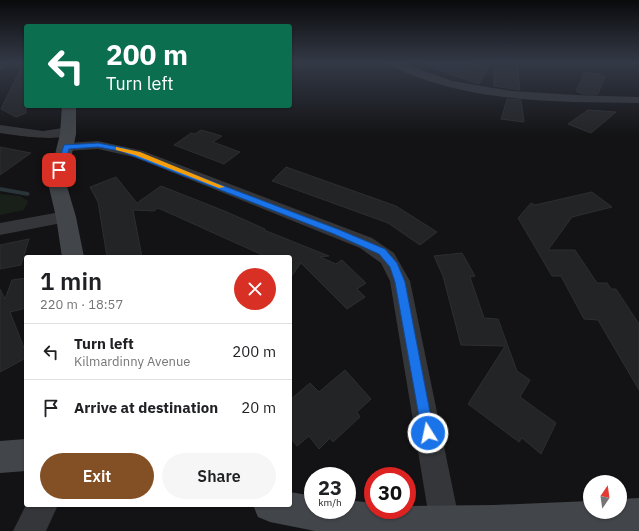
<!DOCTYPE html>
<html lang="en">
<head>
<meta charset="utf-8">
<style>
  :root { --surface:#fff; --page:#f6f6f6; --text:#202124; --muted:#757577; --line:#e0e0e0; --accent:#834f24 }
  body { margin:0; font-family:"IBM Plex Sans",sans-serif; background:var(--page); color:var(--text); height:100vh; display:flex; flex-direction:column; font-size:15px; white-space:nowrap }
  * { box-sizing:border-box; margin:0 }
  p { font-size:13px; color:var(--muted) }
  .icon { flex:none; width:22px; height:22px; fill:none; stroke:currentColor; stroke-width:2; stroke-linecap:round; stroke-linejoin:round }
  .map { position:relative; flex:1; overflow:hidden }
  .side { position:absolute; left:24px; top:255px; width:268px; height:252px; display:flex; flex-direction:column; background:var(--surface); border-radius:4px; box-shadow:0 1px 3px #0004 }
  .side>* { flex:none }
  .hud { position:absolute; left:24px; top:24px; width:268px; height:84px; border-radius:4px; box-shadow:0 1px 3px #0004; background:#0b6e4f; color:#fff; overflow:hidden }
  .needle { width:26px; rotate:13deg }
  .buttons { position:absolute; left:583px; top:475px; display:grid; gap:8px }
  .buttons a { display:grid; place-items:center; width:44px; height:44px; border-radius:50%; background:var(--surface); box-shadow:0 1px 3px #0004; font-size:20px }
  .speed { position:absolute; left:304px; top:467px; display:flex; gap:8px; font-size:20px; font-weight:700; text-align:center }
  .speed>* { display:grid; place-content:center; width:52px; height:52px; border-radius:50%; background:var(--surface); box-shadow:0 1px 3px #0004; line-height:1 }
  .speed small { font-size:10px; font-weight:400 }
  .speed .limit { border:6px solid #d22; background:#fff; color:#111 }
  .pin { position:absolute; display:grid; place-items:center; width:34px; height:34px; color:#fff; margin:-17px; border-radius:8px; box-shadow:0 2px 6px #0006 }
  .me { position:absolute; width:44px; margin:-22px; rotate:350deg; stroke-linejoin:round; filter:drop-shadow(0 0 3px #0008) }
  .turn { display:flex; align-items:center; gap:14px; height:84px; padding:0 16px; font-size:18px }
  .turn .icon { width:52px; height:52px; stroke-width:2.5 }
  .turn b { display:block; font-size:28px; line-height:34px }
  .round { display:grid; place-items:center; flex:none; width:42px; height:42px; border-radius:21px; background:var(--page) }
  .summary { display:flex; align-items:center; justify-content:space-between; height:68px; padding:0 16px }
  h1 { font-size:24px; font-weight:600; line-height:30px }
  .action { display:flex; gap:8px; margin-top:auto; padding:8px 16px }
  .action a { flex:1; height:46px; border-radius:24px; background:var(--accent); color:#fff; font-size:16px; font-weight:600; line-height:46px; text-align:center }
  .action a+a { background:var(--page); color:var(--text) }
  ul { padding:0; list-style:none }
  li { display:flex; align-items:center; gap:12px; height:56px; padding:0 16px; border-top:1px solid var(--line) }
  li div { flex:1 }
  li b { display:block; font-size:15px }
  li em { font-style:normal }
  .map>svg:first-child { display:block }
</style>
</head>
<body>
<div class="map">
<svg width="639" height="531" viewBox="0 0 639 531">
  <rect width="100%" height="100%" fill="#131315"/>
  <polygon fill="#192019" points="0,194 20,196 28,201 24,210 0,215"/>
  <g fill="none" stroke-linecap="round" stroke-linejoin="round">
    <polygon fill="#293539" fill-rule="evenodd" points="0,187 28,192 30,194 28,196 0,191"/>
  </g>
  <g fill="#232426" stroke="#2d2e31">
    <polygon points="24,62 26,62 26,113 16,117 1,109"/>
    <polygon points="428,62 452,62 489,67 479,84 427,66"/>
    <polygon points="517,65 520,90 494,86 494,67 516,70"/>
    <polygon points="585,72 605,76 598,94 583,94 576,91"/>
    <polygon points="507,99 521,100 524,122 501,119"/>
    <polygon points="588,110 616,112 591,133 568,124"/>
    <polygon points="201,130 222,136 213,142 240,152 224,164 174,145 191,133 195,134"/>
    <polygon points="0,147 31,153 0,175"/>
    <polygon points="286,167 396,206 437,232 420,245 388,223 272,181"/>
    <polygon points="116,177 137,203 161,186 227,212 265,229 264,230 329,256 320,257 336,264 342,260 366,283 357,289 365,297 347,309 301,263 290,278 290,257 267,257 158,208 154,211 133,210 142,257 107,257 98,202 90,187"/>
    <polygon points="592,192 612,207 572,217 548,250 575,250 597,283 607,283 611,289 616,289 639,324 639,390 598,320 584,319 561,276 552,276 518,218 531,203 535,205"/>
    <polygon points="29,239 21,265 0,269 0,245"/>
    <polygon points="462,253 475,276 470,277 484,318 498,319 517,371 530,380 520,397 556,423 541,454 522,438 519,442 468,404 505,346 461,345 443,276 434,256"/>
    <polygon points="26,278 26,308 10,312 26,353 26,358 0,372 0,289 5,299 12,280"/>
    <polygon points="345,370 371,399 357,412 360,417 333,442 330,438 319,449 309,436 297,446 290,437 290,400 310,383 319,392"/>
  </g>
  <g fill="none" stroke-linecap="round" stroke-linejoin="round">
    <g fill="#34363a" fill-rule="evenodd">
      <polygon points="0,62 8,62 3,69 0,70"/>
      <path d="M385 62H399L452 81 512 91 576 95 639 97V103C562 102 479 103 407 73 400 70 390 67 385 62Z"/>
      <path d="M0 125 43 131 69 127 75 131C66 144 15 135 0 133Z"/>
      <polygon points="98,141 143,151 372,238 394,253 410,281 460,524 458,531 432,531 430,524 390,281 381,263 360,248 134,157 98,149 66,151 61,150 59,147 61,144 66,143"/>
      <polygon points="66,211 72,213 74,217 72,221 0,235 0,223"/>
      <polygon points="26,505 58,505 46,531 13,531"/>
    </g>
    <g fill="#42464a" fill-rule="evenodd">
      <polygon points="62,106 76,106 76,134 66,183 76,217 84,257 62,257 56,217 48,183 60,134"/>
      <polygon points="26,439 26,471 0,473 0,441"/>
      <polygon points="290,492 313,496 313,510 347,510 347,500 373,503 373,510 407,510 407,506 494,505 590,501 590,512 620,512 620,499 639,498 639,531 315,531 270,522 258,517 253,505 290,505"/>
    </g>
  </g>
  <linearGradient id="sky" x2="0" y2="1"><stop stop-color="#0a0a0c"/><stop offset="0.46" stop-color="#333946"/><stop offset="1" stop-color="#333946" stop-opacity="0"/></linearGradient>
  <rect width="639" height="136" fill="url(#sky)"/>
  <polygon fill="#1a73e8" stroke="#114b97" points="98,143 124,148 340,230 385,249 397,263 405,282 434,433 433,438 428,440 423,438 422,433 395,282 390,267 379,254 334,234 120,151 98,147 69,149 63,170 59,173 56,170 64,145"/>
  <polygon fill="#f59e0b" points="116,147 140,152 225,187 219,188 135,155 116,150"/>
</svg>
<div class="buttons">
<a><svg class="needle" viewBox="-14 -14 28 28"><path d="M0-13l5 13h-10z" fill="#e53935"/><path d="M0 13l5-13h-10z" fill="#757577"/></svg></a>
</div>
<div class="speed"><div>23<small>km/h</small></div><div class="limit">30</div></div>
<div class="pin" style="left:59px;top:170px;background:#d93025"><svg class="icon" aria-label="arrive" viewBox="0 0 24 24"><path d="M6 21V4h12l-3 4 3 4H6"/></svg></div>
<svg class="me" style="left:428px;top:433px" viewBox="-20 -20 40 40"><circle r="17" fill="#1a73e8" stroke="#fff" stroke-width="3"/><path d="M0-11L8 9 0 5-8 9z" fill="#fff"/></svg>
<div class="hud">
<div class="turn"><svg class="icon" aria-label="left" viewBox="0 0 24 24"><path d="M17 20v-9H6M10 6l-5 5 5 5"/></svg><div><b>200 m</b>Turn left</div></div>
</div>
<section class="side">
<div class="summary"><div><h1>1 min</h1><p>220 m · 18:57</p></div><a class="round" style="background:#d93025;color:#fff"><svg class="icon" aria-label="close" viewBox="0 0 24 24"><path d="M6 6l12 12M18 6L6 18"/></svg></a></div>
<ul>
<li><svg class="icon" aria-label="left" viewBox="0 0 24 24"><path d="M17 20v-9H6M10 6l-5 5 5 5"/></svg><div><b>Turn left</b><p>Kilmardinny Avenue</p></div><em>200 m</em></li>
<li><svg class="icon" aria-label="arrive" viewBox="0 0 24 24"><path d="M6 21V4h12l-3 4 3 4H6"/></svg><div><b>Arrive at destination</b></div><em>20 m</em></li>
</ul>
<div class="action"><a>Exit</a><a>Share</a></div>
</section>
</div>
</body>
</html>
